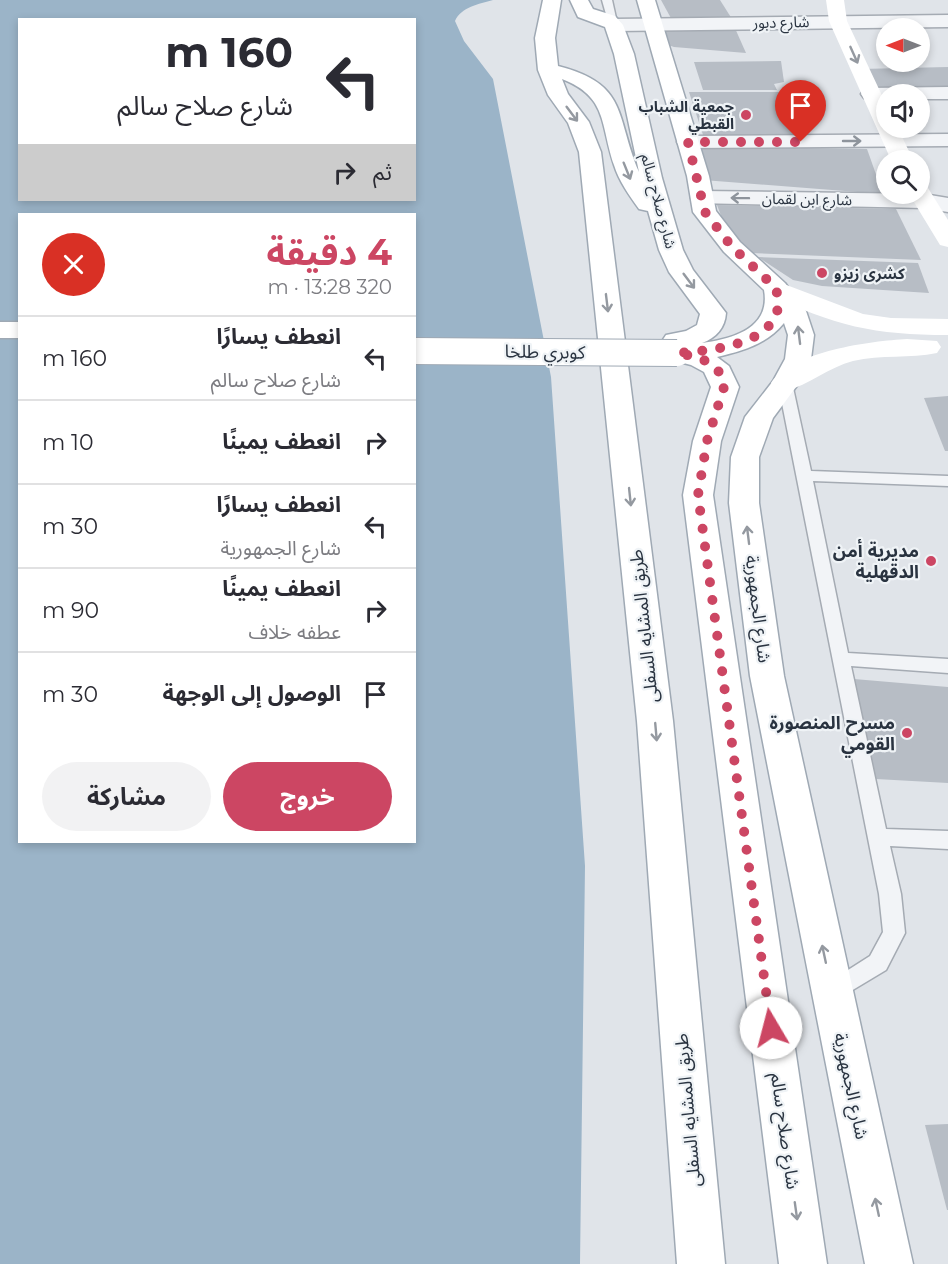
<!DOCTYPE html>
<html lang="ar">
<head>
<meta charset="utf-8">
<style>
  :root { --surface:#fff; --page:#f2f2f3; --text:#2b2b33; --muted:#7c7c81; --line:#e1e1e2; --accent:#cc4663 }
  body { margin:0; font-family:Montserrat,"Noto Sans Arabic",sans-serif; background:var(--page); color:var(--text); direction:rtl; height:100vh; display:flex; flex-direction:column; font-size:22px; white-space:nowrap }
  * { box-sizing:border-box; margin:0 }
  p { font-size:20px; color:var(--muted) }
  .icon { flex:none; width:33px; height:33px; fill:none; stroke:currentColor; stroke-width:2; stroke-linecap:round; stroke-linejoin:round }
  .map { position:relative; flex:1; overflow:hidden; direction:ltr }
  .sheet { position:absolute; left:18px; top:213px; width:398px; height:630px; display:flex; flex-direction:column; background:var(--surface); border-radius:0px; box-shadow:0 3px 9px #0003; direction:rtl }
  .sheet>* { flex:none }
  .top-card { position:absolute; left:18px; top:18px; width:398px; height:183px; border-radius:0px; box-shadow:0 3px 9px #0003; direction:rtl; background:#fff; color:var(--text); overflow:hidden }
  .needle { width:39px; rotate:270deg }
  .fabs { position:absolute; left:876px; top:18px; display:grid; gap:12px }
  .fabs a { display:grid; place-items:center; width:54px; height:54px; border-radius:50%; background:var(--surface); box-shadow:0 3px 9px #0003; font-size:30px }
  .pin { position:absolute; display:grid; place-items:center; width:51px; height:51px; color:#fff; margin:-62px -26px; border-radius:50% 50% 50% 0; rotate:-45deg; box-shadow:0 0 6px #0007 }
  .pin .icon { rotate:45deg }
  .me { position:absolute; width:66px; margin:-33px; rotate:352deg; stroke-linejoin:round; filter:drop-shadow(0 0 4px #0008) }
  .turn { display:flex; align-items:center; gap:21px; height:126px; padding:0 24px; font-size:27px }
  .turn .icon { width:78px; height:78px; stroke-width:2.5 }
  .turn b { display:block; font-size:42px; line-height:51px }
  .then { display:flex; align-items:center; height:57px; padding:0 24px; background:#0003; gap:12px; font-size:22px }
  .round { display:grid; place-items:center; flex:none; width:63px; height:63px; border-radius:32px; background:var(--page) }
  .summary { display:flex; align-items:center; justify-content:space-between; height:102px; padding:0 24px }
  h1 { font-size:36px; font-weight:700; line-height:45px; color:var(--accent) }
  .cta { display:flex; gap:12px; margin-top:auto; padding:12px 24px }
  .cta a { flex:1; height:69px; border-radius:36px; background:var(--accent); color:#fff; font-size:24px; font-weight:700; line-height:69px; text-align:center }
  .cta a+a { background:var(--page); color:var(--text) }
  ul { padding:0; list-style:none }
  li { display:flex; align-items:center; gap:18px; height:84px; padding:0 24px; border-top:2px solid var(--line) }
  li div { flex:1 }
  li b { display:block; font-size:22px }
  li em { font-style:normal }
  .map>svg:first-child { display:block }
</style>
</head>
<body>
<div class="map">
<svg width="948" height="1264" viewBox="0 0 948 1264">
  <rect width="100%" height="100%" fill="#e0e4e9"/>
  <path fill="#9bb4c8" fill-rule="evenodd" d="M0 0H493C479 4 461 7 455 21L464 41 493 79 551 377 585 866 580 1264H0ZM20 20H414V200H20ZM20 214H414V842H20Z"/>
  <g fill="#b7bdc5">
    <polygon points="661,0 720,0 732,19 672,20"/>
    <polygon points="734,26 746,53 674,47 668,45 663,28"/>
    <polygon points="781,61 784,82 774,84 777,90 703,90 694,62"/>
    <polygon points="948,67 948,86 875,88 860,69"/>
    <polygon points="689,92 786,92 804,138 704,138"/>
    <polygon points="696,146 867,149 883,194 703,180"/>
    <polygon points="717,205 896,209 921,260 750,253 723,221"/>
    <polygon points="758,257 918,263 929,293 822,286 793,280"/>
    <polygon points="948,396 948,451 945,451 924,398"/>
    <polygon points="854,679 948,687 948,783 876,779"/>
    <polygon points="948,1124 948,1210 947,1210 925,1125"/>
  </g>
  <g fill="none" stroke-linecap="round" stroke-linejoin="round">
    <defs>
      <g id="lane">
        <polygon points="602,0 612,0 618,27 609,25"/>
        <polygon points="785,379 792,383 811,471 948,476 948,486 813,481 848,653 948,659 948,673 851,666 886,829 948,831 948,849 890,846 901,894 905,933 886,970 831,1003 823,1000 820,993 823,986 870,956 883,932 879,894 778,383"/>
      </g>
      <g id="street">
        <polygon points="948,15 948,27 614,31 605,25 614,19"/>
        <polygon points="948,87 948,99 920,99 920,94 886,94 886,100 864,98 861,94 864,90 871,88"/>
        <polygon points="948,134 948,146 688,148 680,147 677,142 680,137 688,136"/>
        <polygon points="702,191 924,194 948,198 948,212 924,208 694,203 691,198 694,193"/>
      </g>
      <g id="primary">
        <path d="M543 0H561L555 38 558 66C629 84 615 116 639 172L614 54 605 27 578 17 570 0H588L593 9 615 16 623 25 634 54 662 178 683 250 693 270 726 313C725 328 716 338 702 343 733 339 771 328 764 290L724 252 693 212 687 176 637 0H655L709 176 716 211 740 242 785 283 806 311 814 335 811 359 799 383 773 418 759 457V503L784 676 913 1264H865L750 676 729 503 731 457 745 417 773 381 785 359 788 335 784 323C767 344 743 351 717 357L729 366 739 387 721 441 713 495 827 1264H779L683 495 693 441 711 387 704 372 691 365 668 359 664 353 668 347 662 341 666 335 686 331 697 325 700 314 669 272 659 250 648 211 639 209C629 195 619 181 614 165 600 124 608 97 562 79L568 94 589 122 601 152 673 721 725 1264H677L637 721 579 152 568 123 548 95 538 70 535 38Z"/>
        <rect x="0" y="322" width="20" height="16"/>
      </g>
    </defs>
    <use href="#lane" stroke="#a5abb3" stroke-width="3"/>
    <use href="#street" stroke="#a5abb3" stroke-width="3"/>
    <use href="#primary" stroke="#9fa9b4" stroke-width="3"/>
    <use href="#lane" fill="#f2f4f7" fill-rule="evenodd"/>
    <use href="#street" fill="#f2f4f7" fill-rule="evenodd"/>
    <g fill="#fff" fill-rule="evenodd">
      <polygon points="826,0 844,0 847,21 886,104 886,128 898,128 913,160 891,160 829,21"/>
      <polygon points="920,186 928,188 948,220 948,247 940,245 909,194 920,194"/>
      <path d="M776 281 863 314 891 318 948 319V335C875 335 833 326 767 293L764 288 767 283Z"/>
      <path d="M907 339 937 341 941 347 937 353C910 359 881 354 853 361 829 367 809 385 785 391L775 389 771 383C793 351 871 341 907 339Z"/>
    </g>
    <use href="#primary" fill="#fff" fill-rule="evenodd"/>
    <defs>
      <polyline id="primary-bridge" points="414,351 677,353"/>
    </defs>
    <use href="#primary-bridge" stroke="#9fa9b4" stroke-width="28" stroke-linecap="butt"/>
    <use href="#primary-bridge" stroke="#fff" stroke-width="26"/>
  </g>
  <defs><path id="oneway-shaft" d="M-6 0H5M1.5-3L5.5 0L1.5 3" fill="none" stroke-width="1.6" stroke-linecap="round" stroke-linejoin="round" transform="scale(1.5)"/></defs>
  <g stroke="#9499a0">
    <use href="#oneway-shaft" transform="translate(854 55) rotate(66)"/>
    <use href="#oneway-shaft" transform="translate(572 114) rotate(53)"/>
    <use href="#oneway-shaft" transform="translate(627 171) rotate(68)"/>
    <use href="#oneway-shaft" transform="translate(689 281) rotate(53)"/>
    <use href="#oneway-shaft" transform="translate(607 303) rotate(83)"/>
    <use href="#oneway-shaft" transform="translate(799 335) rotate(-97)"/>
    <use href="#oneway-shaft" transform="translate(630 497) rotate(84)"/>
    <use href="#oneway-shaft" transform="translate(748 535) rotate(-97)"/>
    <use href="#oneway-shaft" transform="translate(656 732) rotate(85)"/>
    <use href="#oneway-shaft" transform="translate(824 954) rotate(-102)"/>
    <use href="#oneway-shaft" transform="translate(877 1207) rotate(-102)"/>
    <use href="#oneway-shaft" transform="translate(796 1211) rotate(82)"/>
  </g>
  <g stroke="#8e949c">
    <use href="#oneway-shaft" transform="translate(852 141)"/>
    <use href="#oneway-shaft" transform="translate(740 198) rotate(-179)"/>
  </g>
  <g fill="none" stroke-linecap="round" stroke-linejoin="round">
    <path stroke="#cc4663" stroke-width="10" stroke-dasharray="0 18" d="M771 1028 698 495 707 441 724 387C722 362 698 357 677 353 707 351 772 346 778 307 779 301 777 294 776 288L732 247 705 212 688 142H801"/>
  </g>
  <g fill="#cc4663" stroke="#eff3f6" stroke-width="2">
    <circle cx="746" cy="115" r="6"/>
    <circle cx="822" cy="273" r="6"/>
    <circle cx="931" cy="561" r="6"/>
    <circle cx="907" cy="733" r="6"/>
  </g>
  <g text-anchor="middle" dominant-baseline="central" stroke-width="4.5" stroke-linejoin="round" paint-order="stroke">
    <g font-size="15" fill="#293340" stroke="#eff3f6">
      <text transform="translate(781 22) rotate(-1)">شارع دبور</text>
      <text transform="translate(807 199) rotate(1)">شارع ابن لقمان</text>
      <text transform="translate(659 201) rotate(75)">شارع صلاح سالم</text>
    </g>
    <g font-size="15" font-weight="bold" fill="#293340" stroke="#eff3f6" text-anchor="end">
      <text x="734" y="106">جمعية الشباب<tspan x="734" dy="17">القبطي</tspan></text>
      <text x="834" y="273" text-anchor="start">كشرى زيزو</text>
    </g>
    <g font-size="18" fill="#293340" stroke="#eff3f6">
      <text transform="translate(545 352) rotate(1)">كوبري طلخا</text>
      <text transform="translate(758 609) rotate(83)">شارع الجمهورية</text>
      <text transform="translate(644 626) rotate(-96)">طريق المشايه السفلى</text>
      <text transform="translate(851 1086) rotate(78)">شارع الجمهورية</text>
      <text transform="translate(688 1110) rotate(-95)">طريق المشايه السفلى</text>
      <text transform="translate(785 1131) rotate(82)">شارع صلاح سالم</text>
    </g>
    <g font-size="18" font-weight="bold" fill="#293340" stroke="#eff3f6" text-anchor="end">
      <text x="919" y="551">مديرية أمن<tspan x="919" dy="21">الدقهلية</tspan></text>
      <text x="895" y="723">مسرح المنصورة<tspan x="895" dy="21">القومي</tspan></text>
    </g>
  </g>
</svg>
<div class="fabs">
<a><svg class="needle" viewBox="-14 -14 28 28"><path d="M0-13l5 13h-10z" fill="#e53935"/><path d="M0 13l5-13h-10z" fill="#7c7c81"/></svg></a>
<a><svg class="icon" aria-label="sound" viewBox="0 0 24 24"><path d="M4 9h4l5-4v14l-5-4H4zM17 9q2 3 0 6"/></svg></a>
<a><svg class="icon" aria-label="search" viewBox="0 0 24 24"><circle cx="10" cy="10" r="6"/><path d="M15 15l6 6"/></svg></a>
</div>
<div class="pin" style="left:801px;top:142px;background:#d93025"><svg class="icon" aria-label="arrive" viewBox="0 0 24 24"><path d="M6 21V4h12l-3 4 3 4H6"/></svg></div>
<svg class="me" style="left:771px;top:1028px" viewBox="-20 -20 40 40"><circle r="19" fill="#fff"/><path d="M0-13L10 11 0 6-10 11z" fill="#cc4663"/></svg>
<div class="top-card">
<div class="turn"><svg class="icon" aria-label="left" viewBox="0 0 24 24"><path d="M17 20v-9H6M10 6l-5 5 5 5"/></svg><div><b>160 m</b>شارع صلاح سالم</div></div>
<div class="then">ثم<svg class="icon" aria-label="right" viewBox="0 0 24 24"><path d="M7 20v-9h11M14 6l5 5-5 5"/></svg></div>
</div>
<section class="sheet">
<div class="summary"><div><h1>4 دقيقة</h1><p>320 m · 13:28</p></div><a class="round" style="background:#d93025;color:#fff"><svg class="icon" aria-label="close" viewBox="0 0 24 24"><path d="M6 6l12 12M18 6L6 18"/></svg></a></div>
<ul>
<li><svg class="icon" aria-label="left" viewBox="0 0 24 24"><path d="M17 20v-9H6M10 6l-5 5 5 5"/></svg><div><b>انعطف يسارًا</b><p>شارع صلاح سالم</p></div><em>160 m</em></li>
<li><svg class="icon" aria-label="right" viewBox="0 0 24 24"><path d="M7 20v-9h11M14 6l5 5-5 5"/></svg><div><b>انعطف يمينًا</b></div><em>10 m</em></li>
<li><svg class="icon" aria-label="left" viewBox="0 0 24 24"><path d="M17 20v-9H6M10 6l-5 5 5 5"/></svg><div><b>انعطف يسارًا</b><p>شارع الجمهورية</p></div><em>30 m</em></li>
<li><svg class="icon" aria-label="right" viewBox="0 0 24 24"><path d="M7 20v-9h11M14 6l5 5-5 5"/></svg><div><b>انعطف يمينًا</b><p>عطفه خلاف</p></div><em>90 m</em></li>
<li><svg class="icon" aria-label="arrive" viewBox="0 0 24 24"><path d="M6 21V4h12l-3 4 3 4H6"/></svg><div><b>الوصول إلى الوجهة</b></div><em>30 m</em></li>
</ul>
<div class="cta"><a>خروج</a><a>مشاركة</a></div>
</section>
</div>
</body>
</html>
